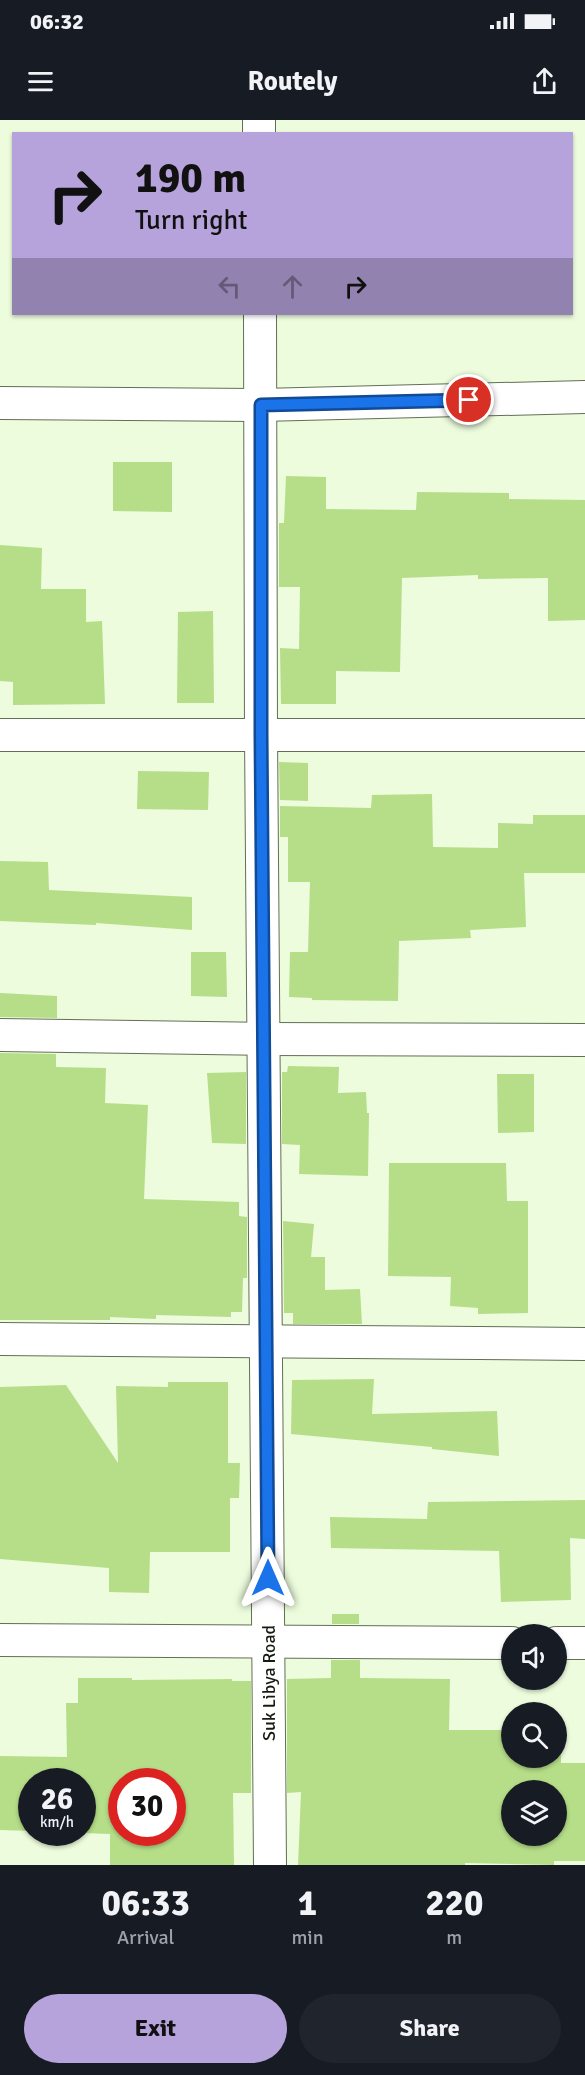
<!DOCTYPE html>
<html lang="en">
<head>
<meta charset="utf-8">
<style>
  :root { --surface:#171b24; --page:#20242c; --text:#f1f3f6; --muted:#9ea1a6; --accent:#b7a3db }
  body { margin:0; font-family:Signika,sans-serif; background:var(--page); color:var(--text); height:100vh; display:flex; flex-direction:column; font-size:22px; white-space:nowrap }
  * { box-sizing:border-box; margin:0 }
  p { font-size:20px; color:var(--muted) }
  .icon { flex:none; width:33px; height:33px; fill:none; stroke:currentColor; stroke-width:2; stroke-linecap:round; stroke-linejoin:round }
  .map { position:relative; height:1745px; overflow:hidden }
  .side { display:flex; flex-direction:column; background:var(--surface); flex:1 }
  .side>* { flex:none }
  .hud { position:absolute; left:12px; top:12px; width:561px; height:183px; border-radius:0px; box-shadow:0 2px 4px #0004; background:#b7a3db; color:#111; overflow:hidden }
  .buttons { position:absolute; left:501px; top:1504px; display:grid; gap:12px }
  .buttons a { display:grid; place-items:center; width:66px; height:66px; border-radius:50%; background:var(--surface); box-shadow:0 2px 4px #0004; font-size:30px }
  .speed { position:absolute; left:18px; top:1648px; display:flex; gap:12px; font-size:30px; font-weight:700; text-align:center }
  .speed>* { display:grid; place-content:center; width:78px; height:78px; border-radius:50%; background:var(--surface); box-shadow:0 2px 4px #0004; line-height:1 }
  .speed small { font-size:15px; font-weight:400 }
  .speed .limit { border:9px solid #d22; background:#fff; color:#111 }
  .pin { position:absolute; display:grid; place-items:center; width:51px; height:51px; color:#fff; margin:-26px; border:3px solid #fff; border-radius:50%; box-shadow:0 2px 6px #0007 }
  .me { position:absolute; width:66px; margin:-33px; rotate:0deg; stroke-linejoin:round; filter:drop-shadow(0 0 4px #0008) }
  .turn { display:flex; align-items:center; gap:21px; height:126px; padding:0 24px; font-size:27px }
  .turn .icon { width:78px; height:78px; stroke-width:2.5 }
  .turn b { display:block; font-size:42px; line-height:51px }
  .lanes { display:flex; align-items:center; height:57px; padding:0 24px; background:#0003; justify-content:center; gap:30px; direction:ltr }
  .lanes .off { opacity:.35 }
  .eta { display:flex; justify-content:space-evenly; align-items:center; height:102px; text-align:center }
  .eta b { font-size:36px; font-weight:700; line-height:42px }
  .primary-button { display:flex; gap:12px; margin-top:auto; padding:12px 24px }
  .primary-button a { flex:1; height:69px; border-radius:36px; background:var(--accent); color:#111; font-size:24px; font-weight:700; line-height:69px; text-align:center }
  .primary-button a+a { background:var(--page); color:var(--text) }
  .status { display:flex; justify-content:space-between; align-items:center; height:42px; padding:0 30px; background:var(--surface); direction:ltr }
  .status svg { height:16px; fill:currentColor }
  header { display:flex; justify-content:space-between; align-items:center; height:78px; padding:0 24px; background:var(--surface); font-size:27px; font-weight:700 }
  .map>svg:first-child { display:block }
</style>
</head>
<body>
<div class="status"><b>06:32</b><svg viewBox="0 0 49 12"><path d="M0 12V9h3v3zM5 12V6h3v6zM10 12V3h3v9zM15 12V0h3v12zM26 1h20v11H26zM47 4h2v5h-2z"/></svg></div>
<header><svg class="icon" aria-label="menu" viewBox="0 0 24 24"><path d="M4 6h16M4 12h16M4 18h16"/></svg>Routely<svg class="icon" aria-label="share" viewBox="0 0 24 24"><path d="M12 15V3M7 8l5-5 5 5M5 13v7h14v-7"/></svg></header>
<div class="map">
<svg width="585" height="1745" viewBox="0 0 585 1745">
  <rect width="100%" height="100%" fill="#ecfcdd"/>
  <g fill="#b6de88" fill-rule="evenodd">
    <polygon points="113,342 172,342 172,392 113,391"/>
    <polygon points="286,356 326,357 326,389 416,390 417,372 509,373 509,379 585,380 585,500 548,501 548,458 478,459 478,455 402,458 400,552 336,551 336,584 281,584 280,528 299,529 300,467 279,467 279,403 284,403"/>
    <polygon points="0,425 42,428 41,469 86,469 86,502 102,501 105,584 13,585 13,562 0,561"/>
    <polygon points="213,491 214,583 177,583 178,492"/>
    <polygon points="279,642 308,643 308,681 280,680"/>
    <polygon points="138,651 209,652 208,690 137,689"/>
    <polygon points="432,674 433,727 498,728 498,703 533,704 533,695 585,695 585,753 524,753 526,807 470,810 471,818 399,821 398,881 312,880 312,878 289,877 290,832 308,832 310,762 288,762 288,717 280,717 280,686 371,688 372,675"/>
    <polygon points="0,741 48,742 49,770 192,777 192,810 96,803 96,805 0,801"/>
    <polygon points="191,832 226,832 227,877 191,876"/>
    <polygon points="0,873 57,876 57,898 0,897"/>
    <polygon points="0,933 56,934 56,947 106,948 105,983 148,985 144,1079 239,1082 239,1096 247,1097 247,1158 243,1158 242,1192 231,1192 231,1197 156,1195 156,1199 110,1197 110,1200 0,1200"/>
    <polygon points="288,946 339,947 338,973 366,972 367,993 369,993 368,1056 299,1054 300,1025 282,1024 282,952 287,952"/>
    <polygon points="246,952 246,1024 212,1023 207,953"/>
    <polygon points="497,954 534,954 534,1012 498,1013"/>
    <polygon points="389,1043 506,1043 507,1081 528,1081 528,1193 478,1194 478,1188 450,1186 451,1157 388,1156"/>
    <polygon points="283,1101 314,1104 311,1137 325,1137 325,1170 360,1169 362,1204 293,1204 293,1193 284,1193"/>
    <polygon points="374,1259 372,1294 497,1291 499,1336 432,1329 432,1327 291,1314 292,1260"/>
    <polygon points="168,1262 228,1262 228,1343 240,1343 239,1378 230,1378 230,1432 150,1432 149,1473 109,1472 109,1448 0,1439 0,1267 66,1265 118,1343 116,1266 168,1267"/>
    <polygon points="585,1380 585,1419 570,1418 571,1480 501,1482 499,1431 331,1428 330,1397 427,1399 428,1382"/>
    <rect x="332" y="1494" width="27" height="10"/>
    <path d="M331 1540H360V1558L450 1559 449 1610H512V1638H556V1610H561V1643H585V1741H554V1745L465 1743V1745H298L301 1672 287 1673V1559L331 1558ZM512 1671H556V1716H512Z"/>
    <path d="M78 1558H132V1560L232 1559V1561H251V1673H233L234 1745H110V1714L82 1713V1662H32V1711L0 1710V1636L67 1637 66 1583H78ZM122 1662H172V1713H122Z"/>
  </g>
  <g fill="none" stroke-linecap="round" stroke-linejoin="round">
    <defs>
      <g id="street">
        <polyline points="259,0 259,14"/>
        <polyline points="260,194 261,614 270,1745"/>
        <polyline points="0,283 261,285 585,277"/>
        <polyline points="0,615 585,615"/>
        <polyline points="0,915 265,919 585,920"/>
        <polyline points="0,1219 585,1224"/>
        <polyline points="0,1520 512,1523"/>
        <polyline points="556,1523 585,1523"/>
      </g>
    </defs>
    <use href="#street" stroke="#626f55" stroke-width="34"/>
    <use href="#street" stroke="#fff" stroke-width="32"/>
  </g>
  <g fill="none" stroke-linecap="round" stroke-linejoin="round">
    <defs>
      <polyline id="route" points="268,1458 261,614 261,285 469,280"/>
    </defs>
    <use href="#route" stroke="#114b97" stroke-width="15"/>
    <use href="#route" stroke="#1a73e8" stroke-width="10"/>
  </g>
  <g text-anchor="middle" dominant-baseline="central" stroke-width="4.5" stroke-linejoin="round" paint-order="stroke">
    <g font-size="18" fill="#161b11" stroke="#fff">
      <text transform="translate(269 1563) rotate(-90)">Suk Libya Road</text>
    </g>
  </g>
</svg>
<div class="buttons">
<a><svg class="icon" aria-label="sound" viewBox="0 0 24 24"><path d="M4 9h4l5-4v14l-5-4H4zM17 9q2 3 0 6"/></svg></a>
<a><svg class="icon" aria-label="search" viewBox="0 0 24 24"><circle cx="10" cy="10" r="6"/><path d="M15 15l6 6"/></svg></a>
<a><svg class="icon" aria-label="layers" viewBox="0 0 24 24"><path d="M12 4l9 5-9 5-9-5zM3 14l9 5 9-5"/></svg></a>
</div>
<div class="speed"><div>26<small>km/h</small></div><div class="limit">30</div></div>
<div class="pin" style="left:469px;top:280px;background:#d93025"><svg class="icon" aria-label="arrive" viewBox="0 0 24 24"><path d="M6 21V4h12l-3 4 3 4H6"/></svg></div>
<svg class="me" style="left:268px;top:1458px" viewBox="-20 -20 40 40"><path d="M0-17L14 15 0 8-14 15z" fill="#1a73e8" stroke="#fff" stroke-width="4"/></svg>
<div class="hud">
<div class="turn"><svg class="icon" aria-label="right" viewBox="0 0 24 24"><path d="M7 20v-9h11M14 6l5 5-5 5"/></svg><div><b>190 m</b>Turn right</div></div>
<div class="lanes"><svg class="icon off" aria-label="left" viewBox="0 0 24 24"><path d="M17 20v-9H6M10 6l-5 5 5 5"/></svg><svg class="icon off" aria-label="ahead" viewBox="0 0 24 24"><path d="M12 20V5M6 11l6-6 6 6"/></svg><svg class="icon" aria-label="right" viewBox="0 0 24 24"><path d="M7 20v-9h11M14 6l5 5-5 5"/></svg></div>
</div>
</div>
<section class="side">
<div class="eta">
<div><b>06:33</b><p>Arrival</p></div>
<div><b>1</b><p>min</p></div>
<div><b>220</b><p>m</p></div>
</div>
<div class="primary-button"><a>Exit</a><a>Share</a></div>
</section>
</body>
</html>
